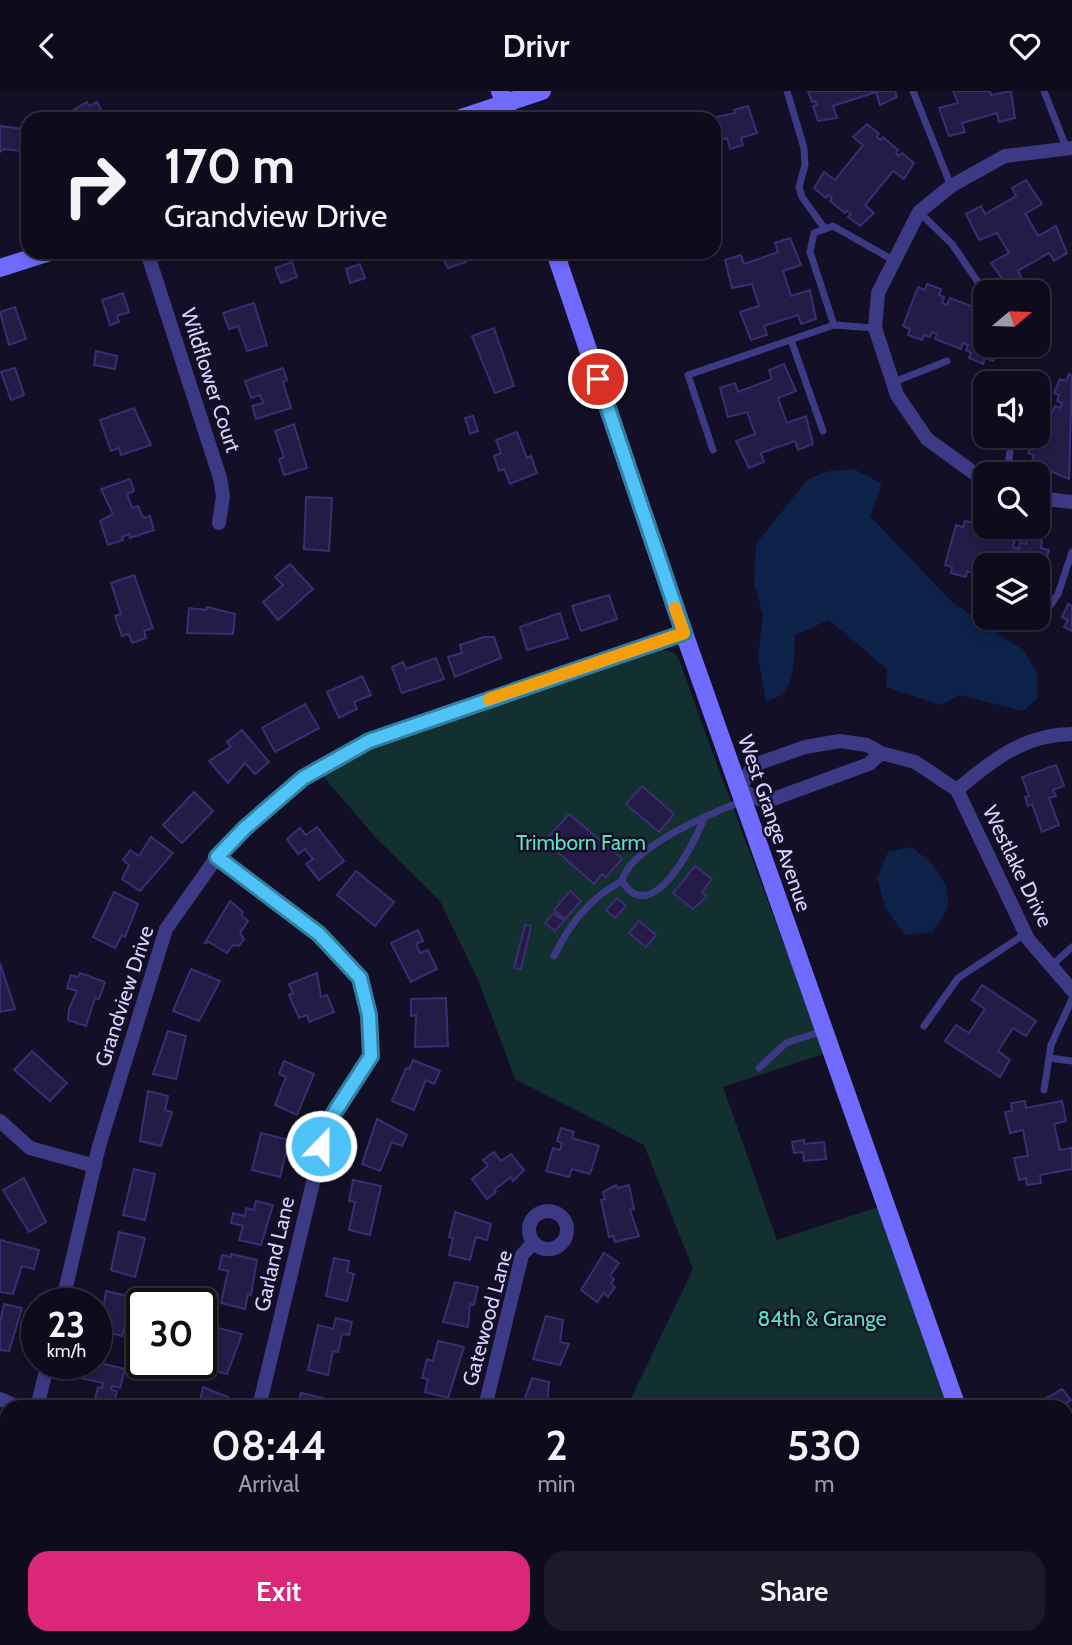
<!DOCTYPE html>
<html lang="en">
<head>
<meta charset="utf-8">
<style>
  :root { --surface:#0e0b1c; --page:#1c1929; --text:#f1f3f6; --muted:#9b9ba3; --line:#2e2b3b; --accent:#db2777 }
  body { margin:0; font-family:Cabin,sans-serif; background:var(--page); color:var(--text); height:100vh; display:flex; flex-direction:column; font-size:26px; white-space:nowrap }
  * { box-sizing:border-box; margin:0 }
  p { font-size:23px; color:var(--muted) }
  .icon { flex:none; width:38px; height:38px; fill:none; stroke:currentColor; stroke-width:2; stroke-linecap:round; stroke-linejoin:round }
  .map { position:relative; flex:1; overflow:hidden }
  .sheet { position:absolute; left:0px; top:1309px; width:1073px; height:245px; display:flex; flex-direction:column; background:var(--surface); border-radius:21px 21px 0 0; box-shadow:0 4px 10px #0003,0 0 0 2px var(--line) }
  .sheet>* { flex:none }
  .guide { position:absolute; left:21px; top:21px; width:700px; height:147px; border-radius:21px; box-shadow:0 4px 10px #0003,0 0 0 2px var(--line); background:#0e0b1c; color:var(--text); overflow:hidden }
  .needle { width:46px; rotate:71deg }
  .tools { position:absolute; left:973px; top:189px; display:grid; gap:14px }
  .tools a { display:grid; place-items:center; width:77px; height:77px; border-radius:14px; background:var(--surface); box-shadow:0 4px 10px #0003,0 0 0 2px var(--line); font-size:35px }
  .speed { position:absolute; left:21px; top:1197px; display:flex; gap:14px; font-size:35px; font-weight:700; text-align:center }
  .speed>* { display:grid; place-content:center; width:91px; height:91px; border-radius:50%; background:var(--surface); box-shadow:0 4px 10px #0003,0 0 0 2px var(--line); line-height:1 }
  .speed small { font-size:18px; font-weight:400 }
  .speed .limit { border:4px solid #111; border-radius:10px; background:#fff; color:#111 }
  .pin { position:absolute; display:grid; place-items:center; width:60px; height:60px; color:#fff; margin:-30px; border:4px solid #fff; border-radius:50%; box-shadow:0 2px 7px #0007 }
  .me { position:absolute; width:77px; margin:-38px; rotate:22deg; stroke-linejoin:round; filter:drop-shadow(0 0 5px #0008) }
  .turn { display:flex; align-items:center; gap:24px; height:147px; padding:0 28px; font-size:32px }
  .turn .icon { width:91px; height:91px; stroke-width:2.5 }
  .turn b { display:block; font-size:49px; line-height:60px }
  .eta { display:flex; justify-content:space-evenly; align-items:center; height:119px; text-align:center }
  .eta b { font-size:42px; font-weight:600; line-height:49px }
  .primary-button { display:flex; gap:14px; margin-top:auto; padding:14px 28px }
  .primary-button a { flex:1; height:80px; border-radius:21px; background:var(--accent); color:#fff; font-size:28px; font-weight:600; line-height:80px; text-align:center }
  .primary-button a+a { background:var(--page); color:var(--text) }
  header { display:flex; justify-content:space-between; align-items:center; height:91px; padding:0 28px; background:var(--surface); font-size:32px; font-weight:600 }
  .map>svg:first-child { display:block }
</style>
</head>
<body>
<header><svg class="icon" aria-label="back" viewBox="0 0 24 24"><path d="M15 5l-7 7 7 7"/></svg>Drivr<svg class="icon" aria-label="heart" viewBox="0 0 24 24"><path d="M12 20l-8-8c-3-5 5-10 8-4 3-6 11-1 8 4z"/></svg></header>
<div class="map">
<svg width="1072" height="1554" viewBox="0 0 1072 1554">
  <rect width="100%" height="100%" fill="#130f26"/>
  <g fill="#12302f">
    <path d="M659 558 675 562 680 571C726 703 778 831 823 963L723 996 777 1149 878 1116 948 1316H627L693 1178 644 1054 515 988 479 891 440 810 377 748 321 683 377 654Z"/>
    <polygon points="543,1547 1028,1547 1031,1554 540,1554"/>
  </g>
  <g fill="#0c2248">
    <path d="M854 378 882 393 870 425 953 512 1023 559 1037 581V608L1023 620 959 604 941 614 886 596 887 578 829 529 795 544C794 570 797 605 766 610L758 566 763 524 754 492 756 453 808 388 829 380Z"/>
    <path d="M911 756C930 769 953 790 947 817 945 824 937 834 932 841L905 844 886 818 877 787 888 761Z"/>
  </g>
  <g fill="#241b47" stroke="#3b2d73" stroke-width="2">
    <polygon points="808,0 895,0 897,6 880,14 876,1 833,15 837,27 818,30 813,15 817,14 815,10 812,11"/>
    <polygon points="953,0 990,0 991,4 1011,0 1015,27 999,31 997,22 962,32 965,41 949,45 939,17 958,12"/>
    <polygon points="87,11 89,15 97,11 106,28 59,28"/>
    <polygon points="748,15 757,42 741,47 743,54 730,58 727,47 714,52 714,28 707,28 735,22 734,19"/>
    <polygon points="867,33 879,43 877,46 881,49 883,46 898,59 896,62 899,65 902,62 914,72 904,88 893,80 865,114 874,122 860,135 848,126 851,123 847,120 845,122 830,110 832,107 828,104 826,107 814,97 824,81 835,89 863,54 853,46"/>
    <polygon points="0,35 24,38 21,60 4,58 0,61"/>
    <polygon points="1026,89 1042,113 1025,123 1027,125 1038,145 1056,135 1067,162 1054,170 1049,162 1018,180 1022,188 1008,196 991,172 1009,162 997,142 979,149 966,123 981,115 985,123 1016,105 1012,97"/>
    <polygon points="790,147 801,174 783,180 784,183 791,205 810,199 816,228 801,233 798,224 764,235 767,244 751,249 740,221 759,215 752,193 732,197 725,169 741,164 744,173 778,161 775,152"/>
    <polygon points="439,161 463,161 466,171 448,177"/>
    <polygon points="292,171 297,186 281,192 275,177"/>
    <polygon points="360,173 365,187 350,192 346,178"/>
    <polygon points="927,193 941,198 939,204 944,206 942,212 947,214 950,207 976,217 973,224 978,226 980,220 985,222 985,254 999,254 993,270 985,267 983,273 969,267 971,262 966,259 968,254 963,252 961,258 935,248 937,243 932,241 930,246 924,244 922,249 908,244 910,238 903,235 918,196 925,199"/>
    <polygon points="123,202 129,221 117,225 119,231 110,234 102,209"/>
    <polygon points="254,212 267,254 247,260 238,235 229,238 223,222"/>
    <polygon points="15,216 26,248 9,254 0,221"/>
    <polygon points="494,237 514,295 495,302 472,245"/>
    <polygon points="96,260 117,265 115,278 94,274"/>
    <polygon points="784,273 796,300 778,307 779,310 787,332 806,325 813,353 798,359 795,350 761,362 764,371 749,377 736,350 755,343 747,321 728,326 720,297 735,292 738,301 772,288 769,279"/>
    <polygon points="15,277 24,304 11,309 1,281"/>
    <polygon points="283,277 287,289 283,291 291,317 256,328 252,315 263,312 260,304 251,307 245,290"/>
    <polygon points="1069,283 1072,284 1069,388 1031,372 1034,364 1028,362 1034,348 1040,350 1042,345 1048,347 1050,343 1044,340 1055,315 1060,317 1062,312 1057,310 1059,304 1054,302 1060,288 1066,290"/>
    <polygon points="134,317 151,354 121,364 119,357 111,360 100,329"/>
    <polygon points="473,325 478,340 470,343 465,327"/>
    <polygon points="294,333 307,377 284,384 279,368 284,366 275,340"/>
    <polygon points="517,341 527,367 531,365 537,382 510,393 504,378 499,380 494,365 501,362 496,349"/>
    <polygon points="130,388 134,400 127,403 132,417 138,415 143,427 150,425 154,439 130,447 129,443 122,446 123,449 108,454 100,430 113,423 101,398"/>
    <polygon points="306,406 332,407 329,460 304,458"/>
    <polygon points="965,430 979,433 978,440 983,441 981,447 987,449 989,442 1015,449 1013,456 1019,458 1020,451 1026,453 1028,446 1042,450 1041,457 1049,459 1038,499 1038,474 985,474 985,485 978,483 979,478 974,477 973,482 967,480 966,486 951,482 952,476 945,474 956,434 963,436"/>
    <polygon points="290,473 313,498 278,529 263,511 283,494 275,486"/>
    <polygon points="134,484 153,537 144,540 146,547 132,552 129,543 122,545 115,525 121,523 111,492"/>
    <polygon points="609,504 617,528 581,540 572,515"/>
    <polygon points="1068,513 1072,515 1072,540 1064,536 1068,529 1062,526"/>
    <polygon points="207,516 235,523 233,543 187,542 189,517 206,519"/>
    <polygon points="560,522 568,547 527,559 520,536"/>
    <polygon points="484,546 494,546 501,567 455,586 448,566 462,562 460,554"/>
    <polygon points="436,567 444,588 402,602 392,576 403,571 406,578"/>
    <polygon points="362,585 371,604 354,611 357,618 339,627 327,601"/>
    <polygon points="305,613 319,637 275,661 262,637"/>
    <polygon points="242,639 269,671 255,683 245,672 228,692 209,670 231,656 227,651"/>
    <polygon points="1056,674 1064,695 1053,699 1056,705 1049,707 1059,734 1042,741 1032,713 1028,715 1025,706 1029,705 1022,686"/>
    <polygon points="642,695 674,723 659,741 626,713"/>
    <polygon points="194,701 213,720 182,752 163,734"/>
    <polygon points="569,723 622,768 606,786 602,783 594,793 545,750"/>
    <polygon points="317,736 344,770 319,789 306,773 313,768 305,758 298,763 287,748 300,737 306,744"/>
    <polygon points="151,746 173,762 140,800 122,788 129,774 123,769 130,759 139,765"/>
    <polygon points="695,775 712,788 702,801 707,805 693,818 673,802"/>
    <polygon points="356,780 394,811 375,835 337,804"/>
    <polygon points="570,800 581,810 565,828 554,819"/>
    <polygon points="114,801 138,813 125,846 122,844 115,857 93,846"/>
    <polygon points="617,807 626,815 615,827 606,819"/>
    <polygon points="230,810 243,821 241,824 248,830 240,842 244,848 239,855 233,854 227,862 209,851 205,852"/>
    <polygon points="553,822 564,830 555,840 545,832"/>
    <polygon points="639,830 656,844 646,856 629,842"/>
    <polygon points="525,834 531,835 521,878 514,877"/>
    <polygon points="418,839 423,850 416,853 420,862 428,859 437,878 411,891 391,852"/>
    <polygon points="0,872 15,918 0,921"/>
    <polygon points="191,878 220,890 199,930 173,920"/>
    <polygon points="80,882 105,891 99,908 95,907 86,935 68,929 69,918 77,900 67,897 71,884 78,886"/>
    <polygon points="317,882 321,906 327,904 334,921 309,931 307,924 299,927 289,904 293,902 289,893"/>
    <polygon points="982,894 1036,930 1026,945 1013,937 998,960 1010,969 1000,986 945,950 956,934 969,942 985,918 972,909"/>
    <polygon points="446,907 448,955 415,956 416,924 411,925 411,908"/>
    <polygon points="168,940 186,945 176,988 153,983"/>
    <polygon points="32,960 67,992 50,1010 14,979"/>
    <polygon points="413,969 440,980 434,993 426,989 414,1019 392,1010 406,977 409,978"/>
    <polygon points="284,970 314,983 297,1024 275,1014 286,986 279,983"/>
    <polygon points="148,1000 168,1005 165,1019 172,1021 161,1055 140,1050"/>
    <polygon points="1025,1010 1026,1017 1062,1010 1066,1030 1054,1033 1060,1059 1071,1057 1072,1062 1072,1078 1040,1084 1041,1092 1027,1094 1026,1087 1019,1089 1014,1067 1028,1065 1023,1039 1010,1042 1005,1021 1012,1020 1011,1012"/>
    <polygon points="377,1028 407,1044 402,1055 392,1051 380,1080 362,1073"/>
    <polygon points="561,1037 574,1041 572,1047 599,1055 590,1083 572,1078 569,1086 546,1080 553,1057 560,1059 562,1052 557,1050"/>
    <polygon points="261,1042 289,1049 280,1086 252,1079"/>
    <polygon points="804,1049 804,1053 824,1051 826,1068 804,1070 803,1061 794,1062 792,1051"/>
    <polygon points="494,1061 501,1070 511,1063 524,1079 513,1090 511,1086 494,1099 496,1101 487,1108 472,1088 488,1075 483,1069"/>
    <polygon points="134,1078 155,1083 145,1129 123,1124"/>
    <polygon points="24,1087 46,1131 29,1141 3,1099"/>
    <polygon points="353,1089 381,1095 370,1144 349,1139 355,1111 349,1110"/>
    <polygon points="616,1094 618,1097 629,1094 634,1118 630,1119 639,1145 615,1151 613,1145 609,1146 601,1109 605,1108 603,1101"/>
    <polygon points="256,1110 273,1114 261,1154 239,1149 243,1135 231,1132 233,1122 245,1125 246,1117 254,1119"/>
    <polygon points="455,1121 491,1133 487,1149 476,1146 470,1169 449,1164 453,1147 449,1146"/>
    <polygon points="119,1141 145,1147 135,1186 111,1179"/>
    <polygon points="0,1149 39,1159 34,1178 22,1175 13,1203 0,1201"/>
    <polygon points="604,1162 619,1172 610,1185 614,1188 611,1193 615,1196 608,1206 604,1202 597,1211 581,1199"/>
    <polygon points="231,1163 257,1169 251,1204 248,1203 245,1218 221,1212 228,1180 219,1178 222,1164 231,1166"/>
    <polygon points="334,1167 349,1170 347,1181 354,1183 347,1210 326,1205"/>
    <polygon points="455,1191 478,1196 474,1214 470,1213 468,1236 443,1231"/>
    <polygon points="106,1200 132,1206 122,1245 100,1239"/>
    <polygon points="4,1213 22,1217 9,1260 0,1259 0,1231"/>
    <polygon points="546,1225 563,1229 560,1251 569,1253 560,1274 533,1268"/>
    <polygon points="336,1227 352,1231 349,1244 342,1243 338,1261 333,1260 328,1284 308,1279 318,1234 333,1238"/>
    <polygon points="218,1237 242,1243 227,1283 208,1278"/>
    <polygon points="438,1250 464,1256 448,1307 425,1301 428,1288 422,1287 427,1268 433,1270"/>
    <polygon points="96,1271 125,1278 120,1297 112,1295 111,1299 117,1300 114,1312 95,1308 98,1296 102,1297 103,1292 81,1287 84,1272"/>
    <polygon points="532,1287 549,1291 547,1316 522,1316"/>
    <polygon points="203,1296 228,1306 226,1316 194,1316 194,1313 199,1314"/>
    <polygon points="1062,1298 1071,1309 1062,1316 1031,1316"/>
    <polygon points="301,1302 323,1307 321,1316 298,1316"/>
    <polygon points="1066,1346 1072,1367 1072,1382 1066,1385"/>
    <polygon points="1072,1404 1072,1451 1066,1434 1066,1406"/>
    <polygon points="20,1547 27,1547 44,1551 43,1554 18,1554"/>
    <polygon points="470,1547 483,1547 488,1548 487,1554 468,1554"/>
  </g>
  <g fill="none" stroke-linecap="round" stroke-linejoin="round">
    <g stroke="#3d3a85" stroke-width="7">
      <polyline points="787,0 804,57 805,74 799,96 802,106 825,138"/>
      <polyline points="913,0 951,95"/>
      <polyline points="1044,0 1066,56"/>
      <polyline points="919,121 952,153 982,197"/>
      <polyline points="834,234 875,237"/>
      <polyline points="791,249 823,340"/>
      <polyline points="894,291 947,270"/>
      <polyline points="713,359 688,284 834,234 810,161 814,142 833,135 893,169"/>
      <polyline points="1007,383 1012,345"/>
      <polyline points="1038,520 1047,519 1058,503 1072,461"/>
      <path d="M704 727C695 751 652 839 622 790 630 756 711 722 743 710"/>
      <path d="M554 865C570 832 590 807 622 790"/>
      <polyline points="1051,875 1072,856"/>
      <polyline points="924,935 958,887 1025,843"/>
      <polyline points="1049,967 1072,970"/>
      <polyline points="759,977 786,952 823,940"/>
      <polyline points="1044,999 1051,954 1072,908"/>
    </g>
    <g stroke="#3d3a85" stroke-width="14">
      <polyline points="147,161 220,387 223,405 219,432"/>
      <polyline points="985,390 927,348 897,304 875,237 878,202 919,121 951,95 1005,65 1072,57"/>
      <polyline points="1038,407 1072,411"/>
      <polyline points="881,662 869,673 765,711 739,698 754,674 805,656 840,650 867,654 881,662 915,671 957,699"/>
      <polyline points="957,699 1028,848 1072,899"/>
      <path d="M957 699C992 669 1025 643 1072 643"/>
      <polyline points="217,766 319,843 360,887 369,924 371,965 327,1033 259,1316"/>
      <polyline points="0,1030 30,1057 95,1075"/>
      <circle cx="548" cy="1139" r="19"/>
      <polyline points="62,1213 99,1055 166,838 217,766 245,737 303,687 369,650 684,542"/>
      <polyline points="0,1308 18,1316"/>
      <polyline points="37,1316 48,1272"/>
      <polyline points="485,1316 522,1164 533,1152"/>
      <polyline points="0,1474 7,1445"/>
      <polyline points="284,1547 293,1554"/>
      <polyline points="203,1554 205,1547"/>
      <polyline points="428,1554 430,1547"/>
    </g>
    <g stroke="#6f6bff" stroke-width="18">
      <polyline points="500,0 510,28"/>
      <polyline points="458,28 542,0"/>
      <polyline points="555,161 684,542 957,1316"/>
      <polyline points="0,177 50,161"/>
      <polyline points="1037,1547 1040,1554"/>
      <polyline points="1052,1547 1055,1554"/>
    </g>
  </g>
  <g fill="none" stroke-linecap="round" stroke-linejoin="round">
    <defs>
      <polyline id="route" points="321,1055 327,1033 371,965 369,924 360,887 319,843 217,766 245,737 303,687 369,650 684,542 598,288"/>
    </defs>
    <use href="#route" stroke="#337fa1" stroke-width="18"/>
    <use href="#route" stroke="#4fc3f7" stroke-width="12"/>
    <polyline stroke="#f59e0b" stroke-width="12" points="489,608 684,542 675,517"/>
  </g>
  <g text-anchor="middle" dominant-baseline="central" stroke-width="5" stroke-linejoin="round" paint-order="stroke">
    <g font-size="21" fill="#d9d4ff" stroke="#130f26">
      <text transform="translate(211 289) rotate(72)">Wildflower Court</text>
      <text transform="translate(775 732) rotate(71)">West Grange Avenue</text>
      <text transform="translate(1018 775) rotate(64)">Westlake Drive</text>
      <text transform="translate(124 905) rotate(-72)">Grandview Drive</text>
      <text transform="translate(274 1163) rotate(-77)">Garland Lane</text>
      <text transform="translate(487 1227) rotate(-75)">Gatewood Lane</text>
    </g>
    <g font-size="21" fill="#5fe0c0" stroke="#130f26">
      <text x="581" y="751">Trimborn Farm</text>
      <text x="822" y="1227">84th &amp; Grange</text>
    </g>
  </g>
</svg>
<div class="tools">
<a><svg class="needle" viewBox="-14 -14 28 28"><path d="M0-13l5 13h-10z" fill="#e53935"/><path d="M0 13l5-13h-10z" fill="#9b9ba3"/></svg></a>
<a><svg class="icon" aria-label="sound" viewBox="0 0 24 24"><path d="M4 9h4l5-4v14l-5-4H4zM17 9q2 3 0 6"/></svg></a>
<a><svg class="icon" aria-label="search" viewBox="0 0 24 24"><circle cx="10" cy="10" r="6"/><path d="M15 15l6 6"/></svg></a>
<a><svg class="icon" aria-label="layers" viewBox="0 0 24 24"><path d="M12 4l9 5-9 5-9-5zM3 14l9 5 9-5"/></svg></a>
</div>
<div class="speed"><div>23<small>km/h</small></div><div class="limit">30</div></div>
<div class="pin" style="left:598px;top:288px;background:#d93025"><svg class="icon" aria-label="arrive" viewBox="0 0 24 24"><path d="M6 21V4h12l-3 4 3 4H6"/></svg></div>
<svg class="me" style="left:321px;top:1055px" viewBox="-20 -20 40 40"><circle r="17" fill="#4fc3f7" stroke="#fff" stroke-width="3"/><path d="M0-11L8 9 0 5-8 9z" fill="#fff"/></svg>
<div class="guide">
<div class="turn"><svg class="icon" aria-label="right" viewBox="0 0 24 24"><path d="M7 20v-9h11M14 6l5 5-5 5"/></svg><div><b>170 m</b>Grandview Drive</div></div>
</div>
<section class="sheet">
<div class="eta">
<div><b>08:44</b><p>Arrival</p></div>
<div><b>2</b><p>min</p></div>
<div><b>530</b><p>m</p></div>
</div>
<div class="primary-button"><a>Exit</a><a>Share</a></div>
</section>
</div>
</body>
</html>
